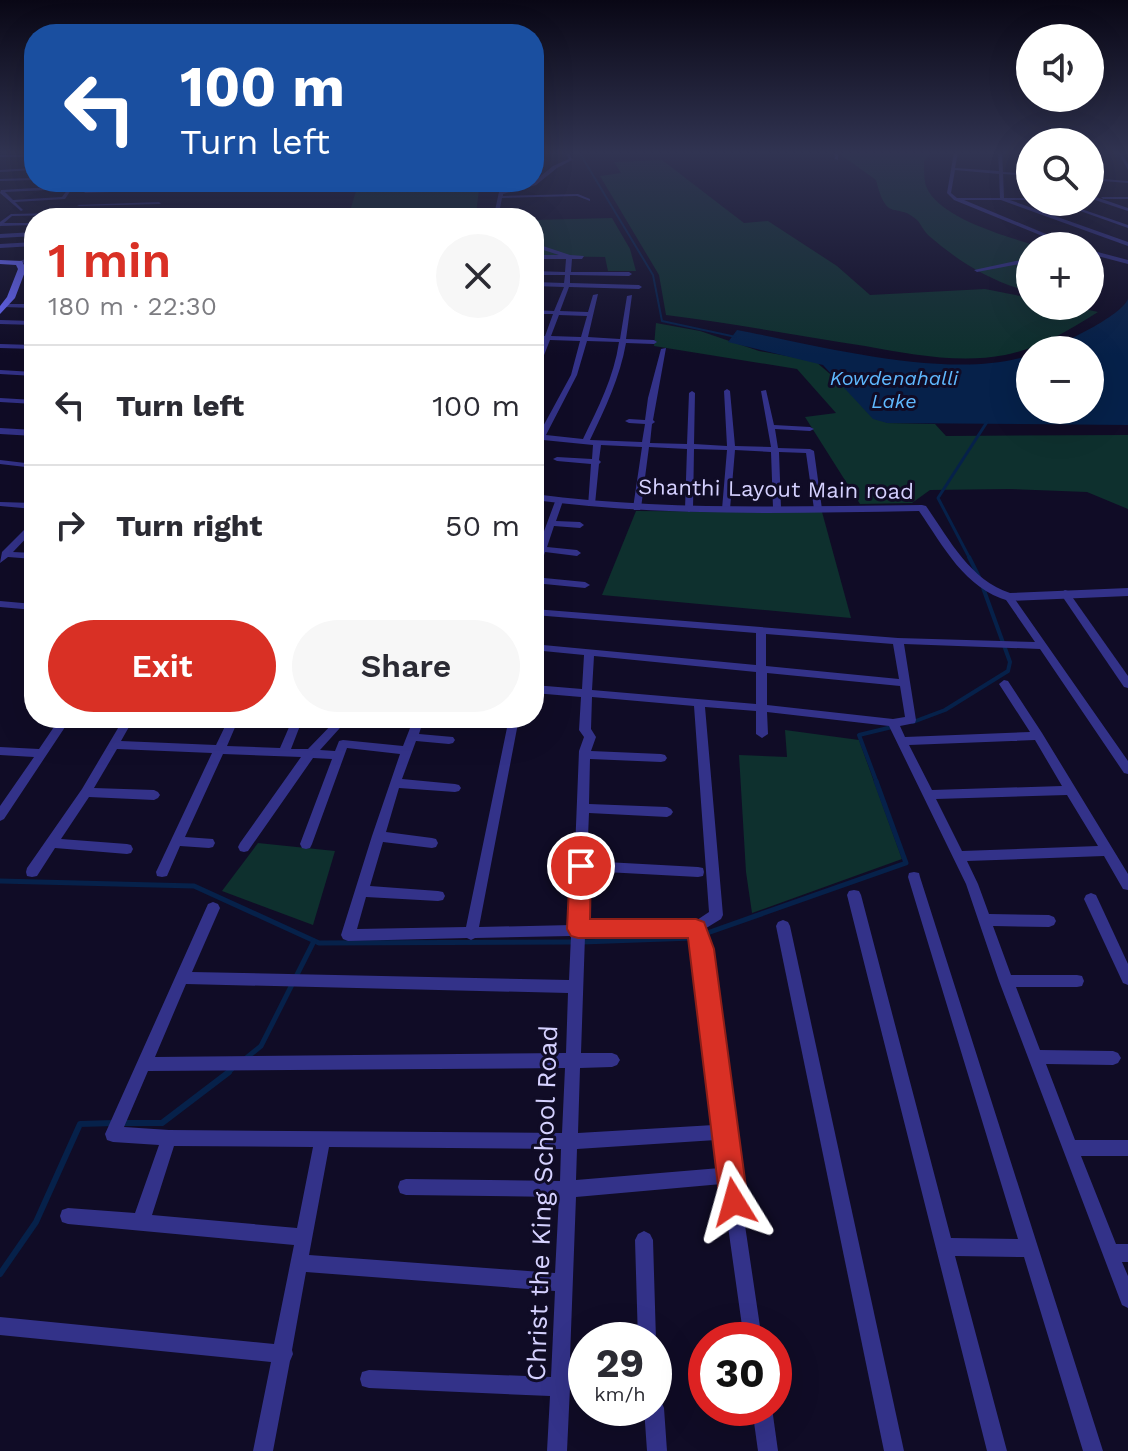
<!DOCTYPE html>
<html lang="en">
<head>
<meta charset="utf-8">
<style>
  :root { --surface:#fff; --page:#f7f7f7; --text:#2b2b33; --muted:#7c7c81; --line:#e1e1e2; --accent:#d93025 }
  body { margin:0; font-family:"Work Sans",sans-serif; background:var(--page); color:var(--text); height:100vh; display:flex; flex-direction:column; font-size:30px; white-space:nowrap }
  * { box-sizing:border-box; margin:0 }
  p { font-size:26px; color:var(--muted) }
  .icon { flex:none; width:44px; height:44px; fill:none; stroke:currentColor; stroke-width:2; stroke-linecap:round; stroke-linejoin:round }
  .map { position:relative; flex:1; overflow:hidden }
  .panel { position:absolute; left:24px; top:208px; width:520px; height:520px; display:flex; flex-direction:column; background:var(--surface); border-radius:32px; box-shadow:0 8px 32px #0002 }
  .panel>* { flex:none }
  .guide { position:absolute; left:24px; top:24px; width:520px; height:168px; border-radius:32px; box-shadow:0 8px 32px #0002; background:#1a4fa0; color:#fff; overflow:hidden }
  .buttons { position:absolute; left:1016px; top:24px; display:grid; gap:16px }
  .buttons a { display:grid; place-items:center; width:88px; height:88px; border-radius:50%; background:var(--surface); box-shadow:0 8px 32px #0002; font-size:40px }
  .speed { position:absolute; left:568px; top:1322px; display:flex; gap:16px; font-size:40px; font-weight:700; text-align:center }
  .speed>* { display:grid; place-content:center; width:104px; height:104px; border-radius:50%; background:var(--surface); box-shadow:0 8px 32px #0002; line-height:1 }
  .speed small { font-size:20px; font-weight:400 }
  .speed .limit { border:12px solid #d22; background:#fff; color:#111 }
  .pin { position:absolute; display:grid; place-items:center; width:68px; height:68px; color:#fff; margin:-34px; border:4px solid #fff; border-radius:50%; box-shadow:0 2px 8px #0007 }
  .me { position:absolute; width:88px; margin:-44px; rotate:352deg; stroke-linejoin:round; filter:drop-shadow(0 0 6px #0008) }
  .turn { display:flex; align-items:center; gap:28px; height:168px; padding:0 24px; font-size:36px }
  .turn .icon { width:104px; height:104px; stroke-width:2.5 }
  .turn b { display:block; font-size:56px; line-height:68px }
  .round { display:grid; place-items:center; flex:none; width:84px; height:84px; border-radius:42px; background:var(--page) }
  .head { display:flex; align-items:center; justify-content:space-between; height:136px; padding:0 24px }
  h1 { font-size:48px; font-weight:600; line-height:60px; color:var(--accent) }
  .action { display:flex; gap:16px; margin-top:auto; padding:16px 24px }
  .action a { flex:1; height:92px; border-radius:48px; background:var(--accent); color:#fff; font-size:32px; font-weight:600; line-height:92px; text-align:center }
  .action a+a { background:var(--page); color:var(--text) }
  ul { padding:0; list-style:none }
  li { display:flex; align-items:center; gap:24px; height:120px; padding:0 24px; border-top:2px solid var(--line) }
  li div { flex:1 }
  li b { display:block; font-size:30px }
  li em { font-style:normal }
  .map>svg:first-child { display:block }
</style>
</head>
<body>
<div class="map">
<svg width="1128" height="1451" viewBox="0 0 1128 1451">
  <rect width="100%" height="100%" fill="#100c26"/>
  <g fill="#0e302e">
    <path d="M837 152H931L924 161C924 169 924 179 926 186 938 218 1008 237 1038 246H1030V292C990 281 959 262 928 235 923 230 921 224 917 220 897 201 887 225 876 180Z"/>
    <path d="M662 160 744 223 768 221 837 266 870 295 985 289 1030 298V306H1071L1098 312C1068 331 1040 348 1005 355 959 364 910 354 865 346 798 336 733 323 666 315L659 275 600 176 621 173 614 162Z"/>
    <polygon points="479,190 476,213 495,218 475,218 475,213 350,211 356,191"/>
    <polygon points="612,218 630,249 636,271 608,271 605,257 534,256 534,220"/>
    <polygon points="656,323 700,331 759,351 815,361 887,423 935,424 946,436 1128,435 1128,509 1087,492 1009,489 930,490 912,503 860,504 805,417 836,413 797,369 654,346"/>
    <polygon points="636,511 822,512 851,618 602,595"/>
    <polygon points="785,730 859,740 902,859 752,913 746,872 739,755 787,757"/>
    <polygon points="258,843 335,851 313,925 222,891"/>
  </g>
  <path fill="#06214a" d="M1128 299V425L887 423 873 419 823 365 728 342 737 330C817 345 953 382 1030 355V410H1090V350H1045C1064 343 1121 316 1128 299Z"/>
  <g fill="none" stroke-linecap="round" stroke-linejoin="round">
    <polyline stroke="#06214a" stroke-width="2" points="579,152 653,275 662,321 736,337"/>
    <polyline stroke="#06214a" stroke-width="3" points="970,559 938,498 987,422"/>
    <g stroke="#06214a" stroke-width="4">
      <polyline points="969,557 979,577"/>
      <polyline points="913,722 945,710 1008,671 1010,662 982,585"/>
      <polyline points="877,783 859,735 892,727"/>
    </g>
    <g stroke="#06214a" stroke-width="5">
      <polyline points="0,881 194,886 319,943 573,942"/>
      <polyline points="582,942 693,938 906,863 876,781"/>
      <polyline points="245,1059 261,1046 314,941"/>
      <polyline points="226,1074 232,1069"/>
    </g>
    <g stroke="#06214a" stroke-width="6">
      <polyline points="123,1123 162,1123 229,1072"/>
      <polyline points="0,1274 36,1222 80,1124 114,1123"/>
    </g>
    <g fill="#333289" fill-rule="evenodd">
      <polygon points="565,152 569,152 572,160 557,168 536,185 503,194 503,196 578,194 590,199 590,201 577,196 502,198 499,213 507,218 501,218 494,215 499,192 532,183 553,166 569,159"/>
      <polygon points="834,152 838,152 838,160 835,159"/>
      <path d="M954 152H958L955 168 999 171 998 152H1002L1003 172 1030 174V176L1003 174 1004 198H1030V200H1010L1128 242V246L1001 200H964L1075 246H1067L954 200 947 193ZM955 170 999 174 1000 198H957L951 193Z"/>
      <polygon points="1128,152 1128,154 1123,155 1128,164 1128,170 1119,154"/>
      <rect x="0" y="155" width="34" height="2"/>
      <polygon points="34,168 34,170 0,172 0,170"/>
      <polygon points="34,178 34,180 0,181 0,179"/>
      <polygon points="1090,178 1128,181 1128,183 1090,180"/>
      <polygon points="198,182 202,182 199,187 195,187"/>
      <polygon points="92,183 171,184 173,185 90,185"/>
      <polygon points="1090,185 1092,186 1096,197 1128,208 1128,211 1092,199"/>
      <path d="M71 186 73 187 65 199 15 202 23 210 21 211 0 193 1 190ZM68 189 62 197 13 200 5 192Z"/>
      <polygon points="86,191 110,191 112,192 84,193"/>
      <polygon points="1101,197 1128,197 1128,199 1103,199"/>
      <polygon points="159,202 161,204 79,206 77,205"/>
      <polygon points="1055,202 1061,202 1128,225 1128,228"/>
      <polygon points="152,211 154,213 12,216 4,223 34,223 34,225 0,226 0,222 11,214"/>
      <polygon points="457,213 461,214 460,218 456,218"/>
      <polygon points="335,214 339,214 338,218 334,218"/>
      <polygon points="368,214 372,214 371,218 367,218"/>
      <polygon points="399,214 403,214 402,218 398,218"/>
      <polygon points="427,215 431,215 430,218 426,218"/>
      <polygon points="34,232 34,236 0,238 0,234"/>
      <polygon points="34,242 34,246 0,248 0,244"/>
      <path d="M534 243 570 255 584 256 582 259H572L571 272H629L632 274 629 276 570 275V283L639 285 642 287 639 289 569 287 560 311 588 312 593 295 598 294 588 337 620 339 627 296 632 295 626 339 654 340 657 342 654 344 626 343C620 377 605 409 590 440L642 442 645 424 629 423 625 421 629 419 645 420 648 398 661 349 666 348 653 420 655 422 652 424 650 443 687 444 689 393 692 391 695 393 694 444 727 446 724 391 727 389 730 391 735 446 771 447 761 391 766 390 774 425 810 427 814 429 810 431 775 429 778 448 810 449 814 451 822 509 821 511H815L814 509 806 453 779 452 781 508 777 511 773 508 771 452 735 450 730 509 726 512 722 509 727 450 694 449 693 509 689 512 685 509 687 449 649 447 641 508 640 510H634L633 508 642 447 601 445 599 460 601 462 599 464 595 504 591 506H588L591 464 557 461 553 459 557 457 592 459 593 445 543 440 537 452H534V443L571 375 580 341 550 340 537 373 534 375V364L543 339H534V335L545 336 553 314H534V310L554 311 564 287 534 286V282L564 283 565 275H534V271L565 272 566 259H534V255H559L534 247ZM559 315 587 316 581 337 551 336ZM587 341 619 342C614 377 598 408 583 439L546 435 577 375Z"/>
      <polygon points="1090,250 1128,260 1128,264 1090,254"/>
      <polygon points="34,256 34,260 17,265 14,263"/>
      <polygon points="1030,258 1030,262 977,272 974,270"/>
      <polygon points="22,267 34,267 34,271 20,270"/>
      <polygon points="5,304 34,304 34,308 3,307 2,306"/>
      <polygon points="0,320 34,321 34,325 0,324"/>
      <polygon points="0,344 34,345 34,349 0,348"/>
      <polygon points="0,370 34,372 34,376 0,374"/>
      <polygon points="0,398 34,400 34,404 0,402"/>
      <polygon points="0,460 34,464 34,468 0,464"/>
      <polygon points="556,499 562,499 563,501 556,521 580,522 584,525 580,528 554,526 547,547 577,550 581,553 577,556 545,552 539,571 534,574 534,558"/>
      <polygon points="0,502 34,503 34,509 0,506"/>
      <polygon points="34,522 34,530 13,552 34,553 34,559 8,557 0,563 2,552 31,523"/>
      <polygon points="534,577 585,582 590,585 585,588 534,583"/>
      <polygon points="1065,590 1068,591 1128,676 1128,688 1124,687 1060,593"/>
      <path d="M1009 594 1012 595 1128 761V774L1124 773 1040 649 904 644 916 720 915 723 900 726 905 737 1030 732 999 684 1004 680 1008 681 1042 733 1128 874V890L1123 889 1104 856 967 861 978 884 989 914 1049 915 1054 917 1056 921 1054 925 1049 927 993 926 1011 975H1077L1082 976 1084 981 1082 986 1077 987H1016L1040 1050 1113 1051 1118 1053 1121 1058 1118 1063 1113 1065 1046 1064 1075 1140H1128V1156H1081L1116 1244H1128V1262H1122L1128 1276V1308L1122 1305 999 981 966 884 889 726 767 712 768 734 762 738 756 734V711L705 707 723 915 721 919 703 930 709 949 731 1132 737 1169 739 1175 738 1178 762 1340H744L722 1184 576 1197 569 1384 570 1387 567 1451H547L550 1396 369 1388 362 1386 360 1379 362 1372 369 1370 551 1377 555 1291 306 1272 292 1350 293 1354 290 1361 273 1451H253L271 1362 0 1335V1317L274 1344 294 1245 68 1224 62 1222 60 1216 62 1210 68 1208 135 1213 159 1145 113 1142 107 1140 105 1134 208 904 213 902 218 904 220 908 192 972 569 980 571 936 475 938 471 940 467 938 348 941 343 939 341 935 372 836 400 754 347 748 312 844 310 848 306 849 302 848 300 844 332 759 313 758 248 851 244 852 240 851 238 847 240 843 301 757 223 754 185 837 213 839 215 843 213 847 209 848 180 846 167 876 162 877 157 876 156 872 212 753 117 749 94 788 154 790 158 792 160 795 158 798 154 800 89 797 61 839 127 844 131 845 133 849 131 853 127 854 55 848 37 876 32 877 27 876 26 872 27 868 82 789 124 718H134L121 741 216 745 229 718H239L227 746 280 748 293 718H303L291 749H308L338 718H349L320 750 335 751 339 741 343 740 403 746 414 718H424L419 734 453 737 455 740 453 743 449 744 416 741 402 779 455 784 459 785 461 788 459 791 455 792 399 788 386 832 432 838 436 839 438 843 436 847 432 848 383 842 370 886 438 891 443 892 445 896 443 900 438 901 366 897 357 929 466 927 509 718H519L479 927 572 925 579 751 584 737 579 730 581 697 534 693V685L582 689 584 655 543 651 538 648 543 645 756 665V633L534 615V609L898 638 1035 642 1004 597ZM766 634 893 644 899 679 766 666ZM594 656 756 672V704L592 690ZM767 673 900 686 905 717 893 719 767 705ZM592 697 694 706 709 912 694 922 585 924 587 871 698 877 703 876 704 872 703 868 698 867 587 861 589 813 667 817 671 815 673 812 671 809 667 807 589 804 590 759 661 762 665 761 667 758 665 755 661 754 591 751 596 737 591 729ZM1035 740 1062 786 932 790 909 745ZM1067 795 1098 846 962 851 936 799ZM691 934 695 949 714 1125 578 1133 580 1068 612 1067 617 1065 620 1060 617 1055 612 1053H581L585 936ZM186 984 568 993 566 1053 155 1057ZM565 1068 562 1133 169 1130 124 1127 148 1071ZM716 1140 720 1168 576 1180 577 1149ZM174 1146 313 1147 297 1228 152 1215ZM329 1147 561 1149 560 1181 406 1179 400 1181 398 1187 400 1193 406 1195 559 1197 555 1273 309 1255Z"/>
      <polygon points="0,601 34,604 34,610 0,607"/>
      <polygon points="60,718 71,718 4,819 0,821 0,806 34,757 0,755 0,747 39,749"/>
      <polygon points="914,872 919,873 920,877 1103,1451 1083,1451 1024,1257 955,1256 1007,1451 987,1451 847,895 849,891 854,890 859,891 861,895 951,1238 1018,1239 908,877 909,873"/>
      <polygon points="1091,893 1096,895 1128,964 1128,985 1123,983 1084,899 1086,895"/>
      <polygon points="783,920 788,922 790,926 904,1451 884,1451 776,926 778,922"/>
      <polygon points="644,1231 650,1234 653,1240 656,1340 654,1345 654,1340 638,1340 635,1240 638,1234"/>
      <polygon points="654,1398 661,1401 664,1408 667,1451 647,1451 644,1408 654,1408"/>
      <polygon points="752,1408 772,1408 778,1451 758,1451"/>
    </g>
    <g fill="#333289" fill-rule="evenodd">
      <polygon points="0,428 34,430 34,436 0,434"/>
      <path d="M534 494C663 511 792 506 922 505L926 506C949 539 970 580 1010 593L1128 588V596L1009 601C964 588 944 547 919 511 790 513 662 517 534 500Z"/>
    </g>
    <polygon fill="#6868ff" fill-rule="evenodd" points="0,260 22,261 26,269 15,298 0,314 0,306 7,297 18,269 16,265 0,264"/>
  </g>
  <linearGradient id="sky" x2="0" y2="1"><stop stop-color="#090715"/><stop offset="0.43" stop-color="#313452"/><stop offset="1" stop-color="#313452" stop-opacity="0"/></linearGradient>
  <rect width="1128" height="355" fill="url(#sky)"/>
  <polygon fill="#d93025" stroke="#8d1f18" stroke-width="2" points="581,858 588,860 591,866 590,919 696,919 704,922 714,949 748,1202 744,1212 734,1216 724,1212 720,1202 688,938 578,938 571,936 567,929 570,866 573,860"/>
  <g text-anchor="middle" dominant-baseline="central" stroke-width="6" stroke-linejoin="round" paint-order="stroke">
    <g font-size="20" font-style="italic" fill="#5fb9ff" stroke="#100c26">
      <text x="894" y="378">Kowdenahalli<tspan x="894" dy="23">Lake</tspan></text>
    </g>
    <g font-size="22" fill="#d5d1ff" stroke="#100c26">
      <text transform="translate(776 489) rotate(1)">Shanthi Layout Main road</text>
    </g>
    <g font-size="26" fill="#d5d1ff" stroke="#100c26">
      <text transform="translate(542 1203) rotate(-88)">Christ the King School Road</text>
    </g>
  </g>
</svg>
<div class="buttons">
<a><svg class="icon" aria-label="sound" viewBox="0 0 24 24"><path d="M4 9h4l5-4v14l-5-4H4zM17 9q2 3 0 6"/></svg></a>
<a><svg class="icon" aria-label="search" viewBox="0 0 24 24"><circle cx="10" cy="10" r="6"/><path d="M15 15l6 6"/></svg></a>
<a>+</a>
<a>−</a>
</div>
<div class="speed"><div>29<small>km/h</small></div><div class="limit">30</div></div>
<div class="pin" style="left:581px;top:866px;background:#d93025"><svg class="icon" aria-label="arrive" viewBox="0 0 24 24"><path d="M6 21V4h12l-3 4 3 4H6"/></svg></div>
<svg class="me" style="left:734px;top:1202px" viewBox="-20 -20 40 40"><path d="M0-17L14 15 0 8-14 15z" fill="#d93025" stroke="#fff" stroke-width="4"/></svg>
<div class="guide">
<div class="turn"><svg class="icon" aria-label="left" viewBox="0 0 24 24"><path d="M17 20v-9H6M10 6l-5 5 5 5"/></svg><div><b>100 m</b>Turn left</div></div>
</div>
<section class="panel">
<div class="head"><div><h1>1 min</h1><p>180 m · 22:30</p></div><a class="round"><svg class="icon" aria-label="close" viewBox="0 0 24 24"><path d="M6 6l12 12M18 6L6 18"/></svg></a></div>
<ul>
<li><svg class="icon" aria-label="left" viewBox="0 0 24 24"><path d="M17 20v-9H6M10 6l-5 5 5 5"/></svg><div><b>Turn left</b></div><em>100 m</em></li>
<li><svg class="icon" aria-label="right" viewBox="0 0 24 24"><path d="M7 20v-9h11M14 6l5 5-5 5"/></svg><div><b>Turn right</b></div><em>50 m</em></li>
</ul>
<div class="action"><a>Exit</a><a>Share</a></div>
</section>
</div>
</body>
</html>
